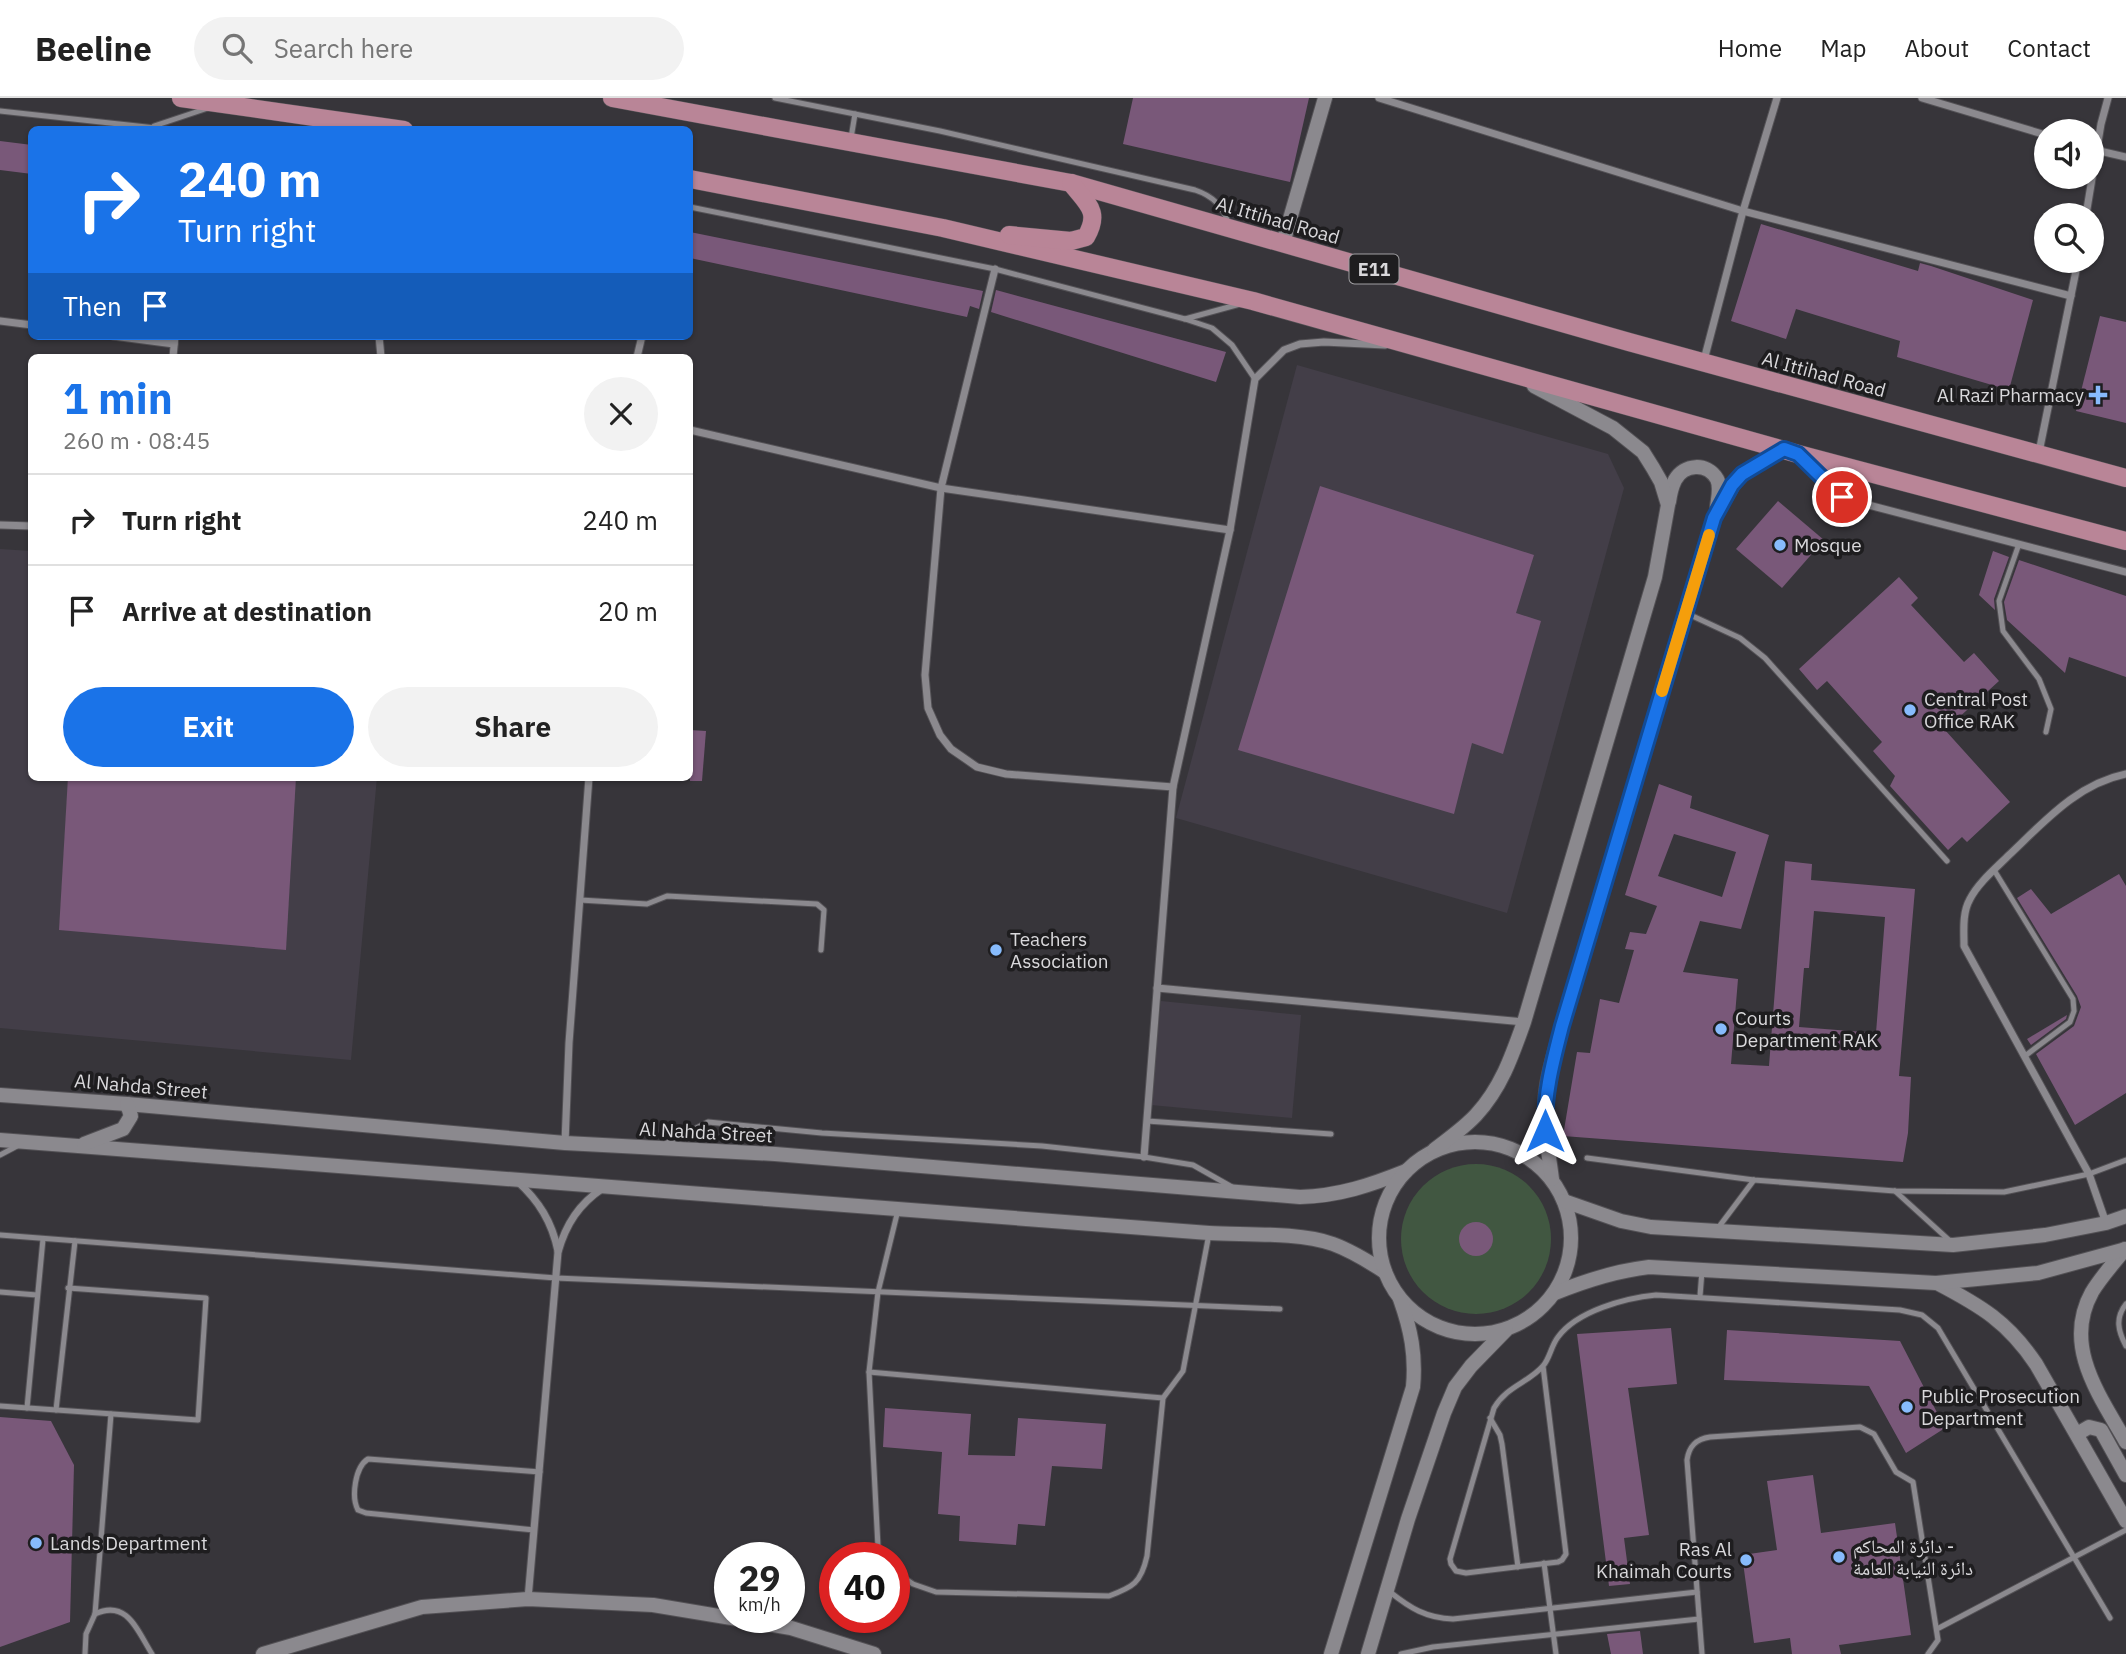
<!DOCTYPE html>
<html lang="en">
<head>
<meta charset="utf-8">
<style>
  :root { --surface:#fff; --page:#f2f2f2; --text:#222; --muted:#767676; --line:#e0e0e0; --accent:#1a73e8 }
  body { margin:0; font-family:"IBM Plex Sans","Noto Naskh Arabic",sans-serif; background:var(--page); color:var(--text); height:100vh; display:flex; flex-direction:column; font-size:26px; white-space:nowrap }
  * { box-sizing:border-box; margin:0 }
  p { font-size:23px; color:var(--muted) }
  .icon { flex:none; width:38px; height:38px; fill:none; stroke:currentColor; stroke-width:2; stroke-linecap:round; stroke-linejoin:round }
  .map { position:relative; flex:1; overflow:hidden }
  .panel { position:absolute; left:28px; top:256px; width:665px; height:427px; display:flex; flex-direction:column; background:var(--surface); border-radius:10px; box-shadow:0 2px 5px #0004 }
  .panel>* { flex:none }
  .top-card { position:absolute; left:28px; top:28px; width:665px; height:214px; border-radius:10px; box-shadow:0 2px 5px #0004; background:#1a73e8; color:#fff; overflow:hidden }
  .fabs { position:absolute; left:2034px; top:21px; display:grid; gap:14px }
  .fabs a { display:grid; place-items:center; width:70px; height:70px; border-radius:50%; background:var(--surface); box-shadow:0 2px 5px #0004; font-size:35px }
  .speed { position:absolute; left:714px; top:1444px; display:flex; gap:14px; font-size:35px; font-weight:700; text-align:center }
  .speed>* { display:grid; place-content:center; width:91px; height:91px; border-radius:50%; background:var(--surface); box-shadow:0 2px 5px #0004; line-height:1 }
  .speed small { font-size:18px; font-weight:400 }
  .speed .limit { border:10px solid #d22; background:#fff; color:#111 }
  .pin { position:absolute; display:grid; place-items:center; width:60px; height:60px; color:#fff; margin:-30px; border:4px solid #fff; border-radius:50%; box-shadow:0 2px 7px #0007 }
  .me { position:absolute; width:77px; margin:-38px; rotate:0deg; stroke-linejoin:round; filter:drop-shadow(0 0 5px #0008) }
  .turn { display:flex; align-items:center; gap:24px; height:147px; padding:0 35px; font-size:32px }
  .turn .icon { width:91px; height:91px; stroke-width:2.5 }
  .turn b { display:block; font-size:49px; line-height:60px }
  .then { display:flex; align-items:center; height:66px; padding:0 35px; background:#0003; gap:14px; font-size:26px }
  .round { display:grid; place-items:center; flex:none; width:74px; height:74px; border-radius:37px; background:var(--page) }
  .summary { display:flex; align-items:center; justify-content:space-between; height:119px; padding:0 35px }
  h1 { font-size:42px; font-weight:700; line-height:52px; color:var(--accent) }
  .cta { display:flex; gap:14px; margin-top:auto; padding:14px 35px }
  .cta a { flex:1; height:80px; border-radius:42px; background:var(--accent); color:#fff; font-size:28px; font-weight:700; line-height:80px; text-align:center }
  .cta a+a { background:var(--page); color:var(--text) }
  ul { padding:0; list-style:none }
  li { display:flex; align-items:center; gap:21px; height:91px; padding:0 35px; border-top:2px solid var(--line) }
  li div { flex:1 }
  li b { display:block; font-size:26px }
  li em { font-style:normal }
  header { display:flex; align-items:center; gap:42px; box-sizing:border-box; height:98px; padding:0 35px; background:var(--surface); border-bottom:2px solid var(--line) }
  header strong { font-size:33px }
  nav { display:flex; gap:38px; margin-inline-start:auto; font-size:24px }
  .search { width:490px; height:63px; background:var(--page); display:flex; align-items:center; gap:18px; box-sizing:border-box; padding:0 24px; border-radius:38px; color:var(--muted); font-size:26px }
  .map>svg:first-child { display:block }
</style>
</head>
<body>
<header>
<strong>Beeline</strong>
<div class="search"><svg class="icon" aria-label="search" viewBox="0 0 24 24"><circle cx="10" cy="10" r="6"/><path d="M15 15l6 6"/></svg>Search here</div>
<nav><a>Home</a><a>Map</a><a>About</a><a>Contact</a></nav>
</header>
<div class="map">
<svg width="2126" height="1556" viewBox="0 0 2126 1556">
  <rect width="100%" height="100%" fill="#37353a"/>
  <g fill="#433e48">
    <polygon points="1297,267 1608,356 1624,390 1507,815 1176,720"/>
    <polygon points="0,451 31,453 32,679 377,679 351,962 0,930"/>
    <polygon points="1161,903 1301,917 1292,1020 1151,1007"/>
  </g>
  <circle fill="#415741" cx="1476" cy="1141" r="75"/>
  <g fill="#795879" fill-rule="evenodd">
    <polygon points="1133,0 1309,0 1290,84 1123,46"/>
    <polygon points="0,43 32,47 32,76 0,72"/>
    <polygon points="1761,126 1918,173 1920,165 1931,168 2033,202 2009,292 1897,259 1900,243 1796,211 1786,241 1731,223"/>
    <polygon points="690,134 983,193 979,211 970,208 967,219 690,160"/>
    <polygon points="996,192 1226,254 1216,284 991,214"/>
    <polygon points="2100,218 2126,224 2126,325 2076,313"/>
    <polygon points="1320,388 1534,457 1516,515 1541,523 1503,656 1472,645 1454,716 1238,652"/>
    <polygon points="1778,403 1824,442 1782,490 1736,451"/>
    <polygon points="1993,453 2009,459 1994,501 1995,512 1979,497"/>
    <polygon points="2019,462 2126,498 2126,579 2069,559 2065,575 2007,522 2004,504"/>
    <polygon points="1899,479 1918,500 1911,507 1964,564 1974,555 1999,583 1945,632 2010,704 1967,744 1962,739 1948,752 1890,688 1895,678 1873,653 1882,644 1827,583 1817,592 1799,571"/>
    <polygon points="690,632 706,633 702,683 690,683"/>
    <polygon points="68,679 296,679 286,852 59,832"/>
    <path d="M1659 686 1692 698 1690 710 1769 737 1741 831 1700 823 1683 874 1738 881 1731 966 1769 968 1785 763 1812 766 1811 782 1915 791 1899 978 1911 979 1908 1035 1903 1064 1563 1038 1577 954 1590 955 1600 901 1619 905 1634 852 1625 851 1630 834 1646 836 1657 808 1625 797ZM1674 736 1736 754 1722 799 1658 778ZM1814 813 1885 819 1876 935 1799 929 1804 870H1809Z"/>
    <polygon points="2119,776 2126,788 2126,995 2075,1027 2036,956 2074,928 2081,909 2077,898 2017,800 2031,791 2051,816"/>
    <polygon points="2067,917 2066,921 2031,947 2027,941"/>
    <circle cx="1476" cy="1141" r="17"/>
    <polygon points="1671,1230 1677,1286 1628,1290 1649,1437 1624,1440 1630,1486 1609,1488 1577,1236"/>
    <polygon points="1727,1232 1900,1243 1945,1330 1906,1355 1869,1288 1724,1282"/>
    <polygon points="885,1310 971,1316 968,1357 1015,1358 1018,1320 1106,1326 1102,1371 1052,1368 1045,1428 1018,1426 1016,1447 959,1443 960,1418 938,1416 942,1354 883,1349"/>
    <polygon points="0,1319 51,1323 74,1367 70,1524 0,1549"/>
    <polygon points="1813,1377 1821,1435 1895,1425 1911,1537 1839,1547 1841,1556 1792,1556 1790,1540 1754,1545 1742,1457 1777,1452 1767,1383"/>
    <polygon points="1640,1533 1643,1556 1611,1556 1607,1536"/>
  </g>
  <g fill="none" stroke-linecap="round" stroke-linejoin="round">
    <defs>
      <g id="lane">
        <path d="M775 0 940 33 1195 92C1213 98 1223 108 1229 127"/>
        <polyline points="0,13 174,32"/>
        <polyline points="154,28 208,10"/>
        <polyline points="851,40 855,16"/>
        <polyline points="690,109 995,171 1185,221 1212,230 1232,247 1255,281"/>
        <polyline points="1185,221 1240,206"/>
        <polyline points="2019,446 1999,503 2003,533 2039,581 2051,611 2046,634"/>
        <polyline points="1686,515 1740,540 1765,560 1947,763"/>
        <polyline points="1994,772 2073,901 2074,913 2070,924 2025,958"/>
        <polyline points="580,802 647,806 667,798 817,806 824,812 821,852"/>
        <polyline points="1147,1023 1331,1036"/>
        <polyline points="663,1047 708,1024 822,1035 1042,1048 1144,1059 1193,1067 1232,1089"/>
        <polyline points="0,1057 19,1047"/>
        <polyline points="1587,1060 1754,1082 1895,1093 2004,1094 2089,1076 2126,1062"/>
        <polyline points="1895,1093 1949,1142"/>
        <polyline points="1718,1130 1754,1082"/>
        <polyline points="0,1137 556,1180 1280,1211"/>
        <polyline points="0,1194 37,1197"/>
        <polyline points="1700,1198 1702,1173"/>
        <path d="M2126 1206C2115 1220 2118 1233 2126 1248"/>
        <path d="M1543 1268 1566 1456 1562 1462 1558 1464 1466 1475 1456 1473 1451 1466 1450 1461 1494 1310C1507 1288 1528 1285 1543 1268 1550 1260 1551 1248 1558 1239 1577 1213 1625 1200 1656 1197L1900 1212 1922 1217 1938 1230 2110 1520"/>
        <polyline points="869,1274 1163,1300"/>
        <polyline points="0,1308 198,1322 206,1200 68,1190"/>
        <polyline points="27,1310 43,1141"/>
        <polyline points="56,1312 75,1143"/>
        <polyline points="1490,1320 1500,1337 1502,1346 1518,1469"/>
        <path d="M534 1432 366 1415 358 1412C351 1399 355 1369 368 1361L540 1374"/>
        <polyline points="885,1460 878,1449 869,1274 878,1194 898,1112"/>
        <polyline points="1544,1465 1556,1556"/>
        <path d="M894 1473 913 1486 936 1494 1109 1498C1133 1489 1141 1485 1147 1458L1163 1300 1183 1273 1209 1136"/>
        <path d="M1390 1494C1410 1510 1426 1520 1453 1521L1697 1494"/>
        <path d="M95 1516C127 1501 137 1532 152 1556"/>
        <polyline points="1937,1531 2126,1432"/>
        <polyline points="85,1556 86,1536 95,1516 111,1316"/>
        <polyline points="1401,1556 1433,1549 1699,1521"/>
        <path d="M1702 1556 1687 1362C1689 1348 1696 1341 1710 1339L1860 1329 1874 1336 1896 1374 1913 1384 1938 1542 1928 1556"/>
      </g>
      <g id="street">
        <polyline points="1379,0 1743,113 2071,198"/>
        <polyline points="1922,0 2046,37"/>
        <polyline points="2091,51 2126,59"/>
        <polyline points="2086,117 2101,26 2108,0"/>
        <polyline points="995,171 941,390 925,577 928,610 940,637 951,651 977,669 1006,676 1173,689"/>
        <polyline points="0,223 32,227"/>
        <polyline points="113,238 174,246"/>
        <polyline points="379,238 381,259"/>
        <polyline points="173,259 175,238"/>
        <polyline points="637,259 642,238"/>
        <polyline points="1704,262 1743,113 1777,0"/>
        <polyline points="690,332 941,390 1230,432"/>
        <polyline points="2039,354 2078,163"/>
        <polyline points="1804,361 1835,393 1853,403 2126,474"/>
        <polyline points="0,427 32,428"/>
        <polyline points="1157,890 1524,924"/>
        <polyline points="565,1045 569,945 589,679"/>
        <polyline points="1144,1059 1173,689 1230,432 1255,281 1284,252 1300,246 1324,244 1385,247"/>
        <path d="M517 1083C539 1103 552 1124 558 1153"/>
        <path d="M2106 1125 2089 1076 1964 848C1964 833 1962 815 1970 801 1978 785 1996 770 2009 757 2044 724 2077 686 2126 676"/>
        <path d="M528 1501 558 1154C566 1126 579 1106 603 1090"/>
      </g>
      <g id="secondary">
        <polyline points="1283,145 1325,0"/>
        <path d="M1669 404C1670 396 1672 388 1675 382 1684 366 1707 364 1717 381 1721 389 1718 400 1717 409"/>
        <path d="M0 997 127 1006 565 1045 775 1056 1300 1099C1339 1098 1371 1087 1406 1073"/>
        <path d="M0 1042 1209 1135C1245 1137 1299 1134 1333 1146 1352 1153 1368 1163 1385 1174"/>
        <circle cx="1475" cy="1140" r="96"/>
        <polyline points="84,1046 123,1031 131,1018 127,1006"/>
        <path d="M1434 1052C1448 1041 1464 1030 1476 1017 1501 990 1512 958 1524 924L1655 479 1668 407 1661 384 1653 370 1643 354 1613 330 1534 288"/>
        <path d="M1552 1081C1549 1057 1544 1033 1545 1009 1545 982 1555 954 1562 928L1714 420 1733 387 1742 376 1784 351"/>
        <polyline points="1564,1103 1621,1123 1651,1129 1953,1147 2045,1137 2106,1125 2126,1118"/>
        <path d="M2125 1151C2114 1165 2101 1179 2092 1194 2062 1248 2100 1298 2126 1344"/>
        <path d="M1937 1185C1981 1208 2008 1224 2036 1266L2126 1423"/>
        <path d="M1555 1195C1587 1182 1615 1173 1649 1169L1936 1185 2038 1175 2126 1151"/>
        <polyline points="2077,1336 2089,1329 2101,1332 2126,1377"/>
        <polyline points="263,1556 422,1509 528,1501 653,1507 791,1530 874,1556"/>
        <path d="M1331 1556 1413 1289C1416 1257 1411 1232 1400 1201"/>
        <polyline points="1368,1556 1408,1421 1444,1315 1455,1289 1471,1268 1506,1232"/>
      </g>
      <g id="primary">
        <polyline points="181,0 404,32"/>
        <polyline points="612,0 1071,85 1629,244 2126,380"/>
        <polyline points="690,81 943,130 1253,203 1798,356 2126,443"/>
        <path d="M1009 137 1071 143 1086 139C1101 113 1087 106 1071 85"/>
      </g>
    </defs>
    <use href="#lane" stroke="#535155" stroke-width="7"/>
    <use href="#street" stroke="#535155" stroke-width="9"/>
    <use href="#secondary" stroke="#535155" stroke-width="16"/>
    <use href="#primary" stroke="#535155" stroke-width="19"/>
    <use href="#lane" stroke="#8b898e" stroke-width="5"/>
    <use href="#street" stroke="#8b898e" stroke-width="7"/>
    <use href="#secondary" stroke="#8b898e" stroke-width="14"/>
    <use href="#primary" stroke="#b98597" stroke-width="18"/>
  </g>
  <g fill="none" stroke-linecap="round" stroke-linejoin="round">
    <defs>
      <path id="route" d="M1545 1033C1544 996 1553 963 1562 928L1714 420 1732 387 1742 376 1784 351 1798 356 1842 399"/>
    </defs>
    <use href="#route" stroke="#114b97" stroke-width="18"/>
    <use href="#route" stroke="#1a73e8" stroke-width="12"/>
    <polyline stroke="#f59e0b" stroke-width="12" points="1662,593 1709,437"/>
  </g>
  <g fill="#87bbfc" stroke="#1e1d1f" stroke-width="2.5">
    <path d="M2094.5 286.5h7v7h7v7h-7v7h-7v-7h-7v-7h7z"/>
    <circle cx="1780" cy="447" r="7"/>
    <circle cx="1910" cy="612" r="7"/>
    <circle cx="996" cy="852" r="7"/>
    <circle cx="1721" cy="931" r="7"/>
    <circle cx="1907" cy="1309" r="7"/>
    <circle cx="36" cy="1445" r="7"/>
    <circle cx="1839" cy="1459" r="7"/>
    <circle cx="1746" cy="1462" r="7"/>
  </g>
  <g text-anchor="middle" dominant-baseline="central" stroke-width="7" stroke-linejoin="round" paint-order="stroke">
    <rect fill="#1e1d1f" stroke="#a1a0a3" stroke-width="2" x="1349.5" y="156.5" width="49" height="29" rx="5"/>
    <g font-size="18" font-weight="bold" fill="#d9d8db">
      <text x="1374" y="171">E11</text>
    </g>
    <g font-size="19" fill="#d9d8db" stroke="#1e1d1f">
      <text transform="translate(1278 122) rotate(16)">Al Ittihad Road</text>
      <text transform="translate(1824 276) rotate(15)">Al Ittihad Road</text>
      <text transform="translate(141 988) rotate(5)">Al Nahda Street</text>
      <text transform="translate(706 1034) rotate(3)">Al Nahda Street</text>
    </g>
    <g font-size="19" fill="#d9d8db" stroke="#1e1d1f" text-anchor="start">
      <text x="2084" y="297" text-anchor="end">Al Razi Pharmacy</text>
      <text x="1794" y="447">Mosque</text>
      <text x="1924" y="601">Central Post<tspan x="1924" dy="22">Office RAK</tspan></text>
      <text x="1010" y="841">Teachers<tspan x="1010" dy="22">Association</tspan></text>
      <text x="1735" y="920">Courts<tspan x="1735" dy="22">Department RAK</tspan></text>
      <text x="1921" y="1298">Public Prosecution<tspan x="1921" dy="22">Department</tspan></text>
      <text x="50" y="1445">Lands Department</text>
      <text x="1853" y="1448">دائرة المحاكم -<tspan x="1853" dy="22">دائرة النيابة العامة</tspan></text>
      <text x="1732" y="1451" text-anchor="end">Ras Al<tspan x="1732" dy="22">Khaimah Courts</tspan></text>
    </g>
  </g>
</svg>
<div class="fabs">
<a><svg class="icon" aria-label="sound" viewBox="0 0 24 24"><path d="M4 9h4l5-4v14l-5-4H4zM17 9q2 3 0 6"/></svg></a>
<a><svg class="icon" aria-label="search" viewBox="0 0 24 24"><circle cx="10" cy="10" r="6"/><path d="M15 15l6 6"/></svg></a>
</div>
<div class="speed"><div>29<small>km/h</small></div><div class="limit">40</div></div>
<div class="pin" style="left:1842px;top:399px;background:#d93025"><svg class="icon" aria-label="arrive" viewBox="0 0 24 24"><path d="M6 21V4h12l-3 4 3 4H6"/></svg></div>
<svg class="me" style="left:1545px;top:1033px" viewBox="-20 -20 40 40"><path d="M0-17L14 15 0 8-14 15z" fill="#1a73e8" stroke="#fff" stroke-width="4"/></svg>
<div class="top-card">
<div class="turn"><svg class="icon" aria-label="right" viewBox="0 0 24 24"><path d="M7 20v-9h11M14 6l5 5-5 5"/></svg><div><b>240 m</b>Turn right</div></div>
<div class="then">Then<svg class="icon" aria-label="arrive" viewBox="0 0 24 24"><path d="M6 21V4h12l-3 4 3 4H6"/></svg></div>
</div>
<section class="panel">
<div class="summary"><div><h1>1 min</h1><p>260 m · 08:45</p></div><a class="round"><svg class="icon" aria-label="close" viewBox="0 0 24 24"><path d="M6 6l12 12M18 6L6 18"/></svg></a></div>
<ul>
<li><svg class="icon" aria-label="right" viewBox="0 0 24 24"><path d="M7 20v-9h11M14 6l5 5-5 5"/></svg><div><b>Turn right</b></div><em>240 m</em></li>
<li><svg class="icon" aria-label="arrive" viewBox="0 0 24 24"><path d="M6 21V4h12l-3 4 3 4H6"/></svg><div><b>Arrive at destination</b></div><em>20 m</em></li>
</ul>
<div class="cta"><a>Exit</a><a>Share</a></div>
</section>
</div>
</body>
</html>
